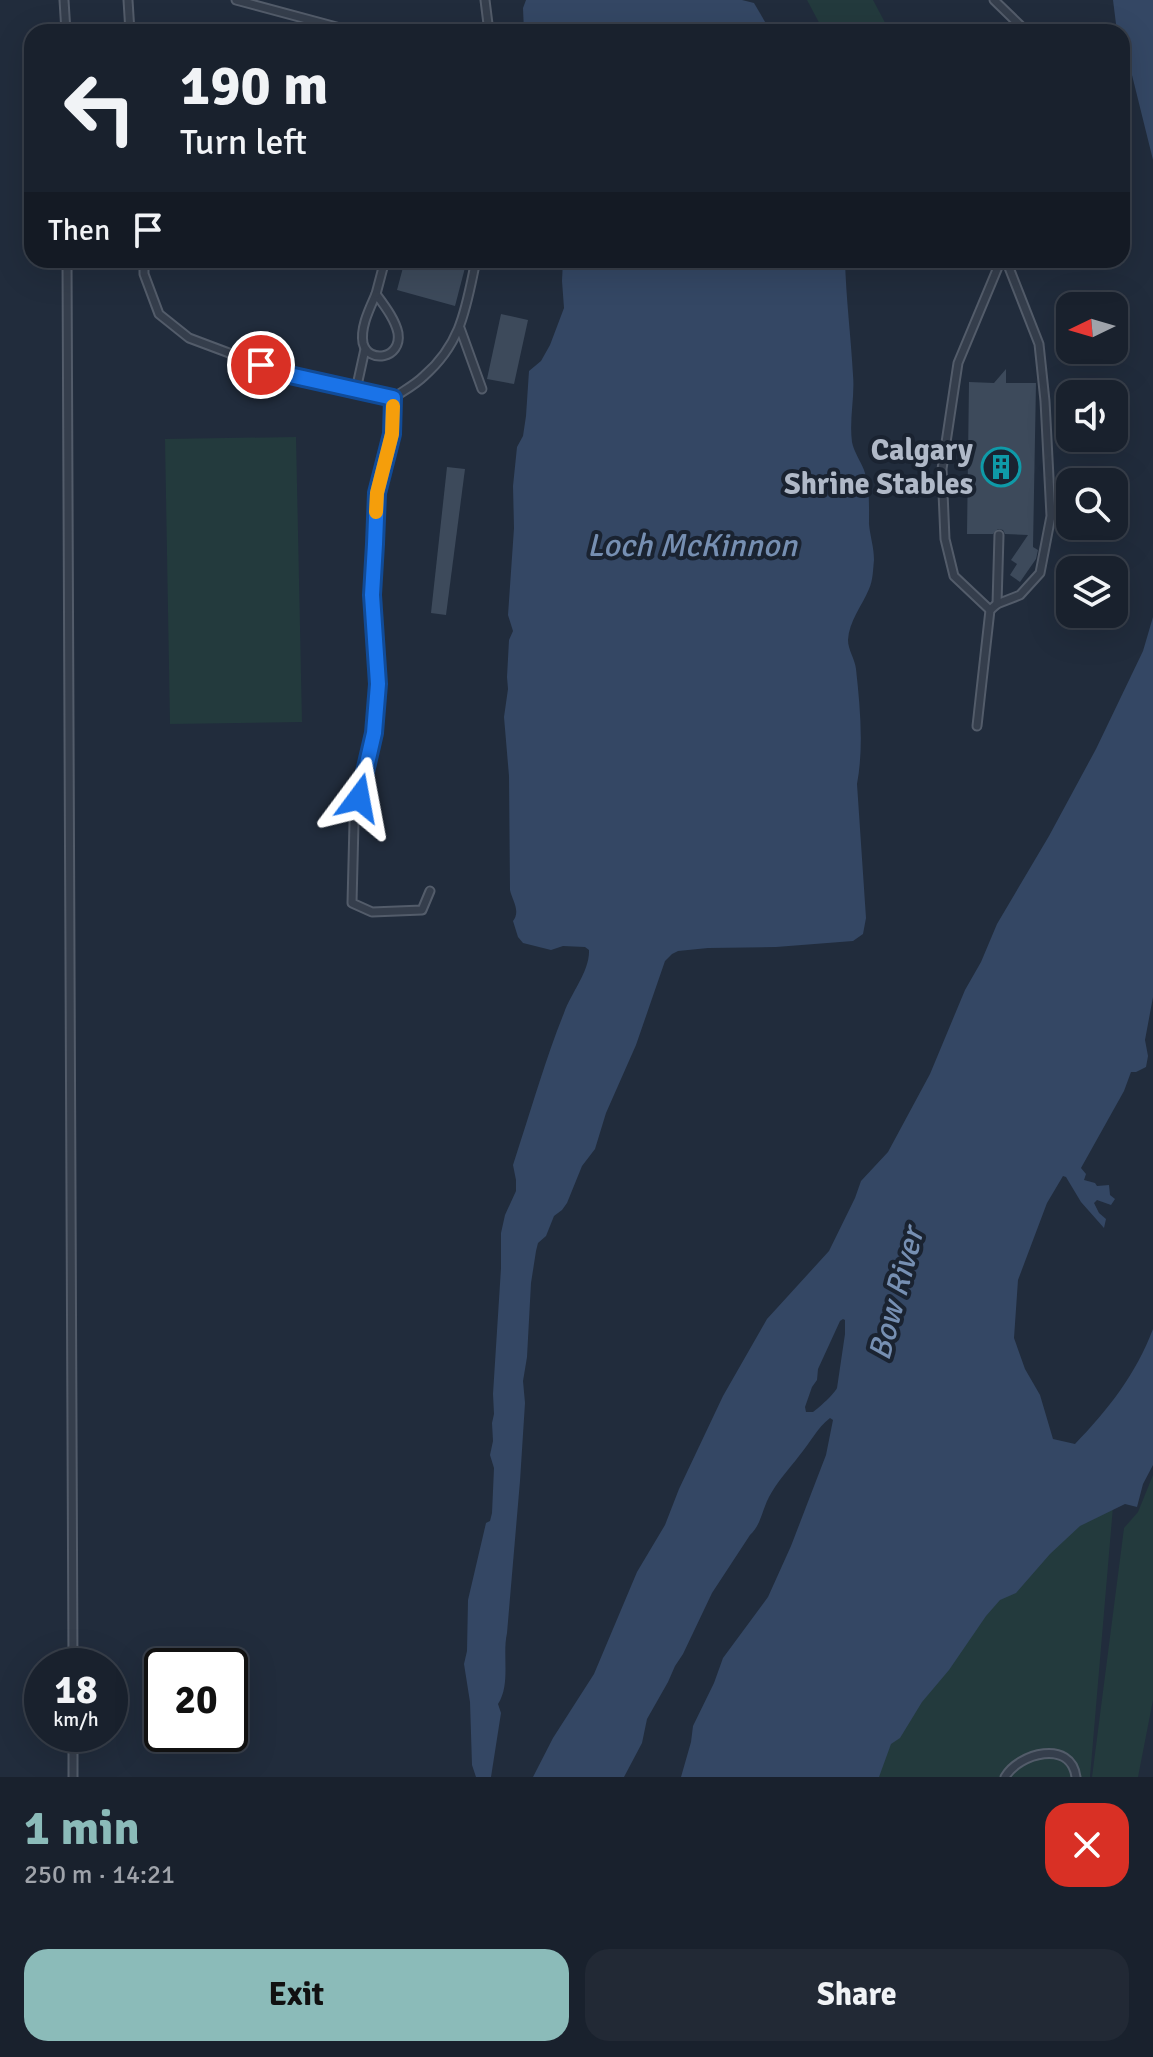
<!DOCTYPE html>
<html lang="en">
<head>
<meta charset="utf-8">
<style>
  :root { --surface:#19212d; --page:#222935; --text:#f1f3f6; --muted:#9fa3aa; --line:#373e49; --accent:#8bbbb9 }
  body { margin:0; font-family:Signika,sans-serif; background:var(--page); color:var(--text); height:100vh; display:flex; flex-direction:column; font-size:30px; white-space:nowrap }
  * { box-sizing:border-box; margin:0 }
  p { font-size:26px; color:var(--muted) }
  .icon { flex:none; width:44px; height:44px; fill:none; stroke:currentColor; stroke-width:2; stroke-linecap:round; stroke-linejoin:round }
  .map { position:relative; height:1777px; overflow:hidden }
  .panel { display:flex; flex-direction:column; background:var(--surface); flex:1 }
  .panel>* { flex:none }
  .guide { position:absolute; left:24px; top:24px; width:1106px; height:244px; border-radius:24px; box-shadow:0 8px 32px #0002,0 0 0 2px var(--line); background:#19212d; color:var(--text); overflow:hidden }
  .needle { width:52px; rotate:265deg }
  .buttons { position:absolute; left:1056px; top:292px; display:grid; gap:16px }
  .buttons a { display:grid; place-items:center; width:72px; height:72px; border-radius:16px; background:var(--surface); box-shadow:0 8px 32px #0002,0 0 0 2px var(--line); font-size:40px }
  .speed { position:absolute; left:24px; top:1648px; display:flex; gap:16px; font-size:40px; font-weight:700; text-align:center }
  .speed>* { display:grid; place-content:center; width:104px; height:104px; border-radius:50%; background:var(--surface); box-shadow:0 8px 32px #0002,0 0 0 2px var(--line); line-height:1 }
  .speed small { font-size:20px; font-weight:400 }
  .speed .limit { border:4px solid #111; border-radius:12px; background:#fff; color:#111 }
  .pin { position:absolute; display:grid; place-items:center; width:68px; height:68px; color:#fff; margin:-34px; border:4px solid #fff; border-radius:50%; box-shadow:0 2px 8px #0007 }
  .me { position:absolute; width:88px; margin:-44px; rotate:13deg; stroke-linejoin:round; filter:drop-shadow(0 0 6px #0008) }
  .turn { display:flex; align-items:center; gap:28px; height:168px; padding:0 24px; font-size:36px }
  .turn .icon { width:104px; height:104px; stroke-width:2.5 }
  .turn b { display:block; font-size:56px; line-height:68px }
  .then { display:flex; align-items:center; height:76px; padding:0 24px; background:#0003; gap:16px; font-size:30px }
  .round { display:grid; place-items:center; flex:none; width:84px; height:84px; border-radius:24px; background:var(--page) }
  .summary { display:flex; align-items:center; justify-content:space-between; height:136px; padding:0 24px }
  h1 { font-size:48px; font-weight:700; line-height:60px; color:var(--accent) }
  .button { display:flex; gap:16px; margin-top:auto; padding:16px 24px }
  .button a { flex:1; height:92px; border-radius:24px; background:var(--accent); color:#111; font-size:32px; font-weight:700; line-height:92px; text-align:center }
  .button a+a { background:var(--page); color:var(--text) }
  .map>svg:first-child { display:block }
</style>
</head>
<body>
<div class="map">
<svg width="1153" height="1777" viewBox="0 0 1153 1777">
  <rect width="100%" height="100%" fill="#212c3c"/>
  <g fill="#233a3d">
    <polygon points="807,0 873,0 890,32 824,32"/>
    <polygon points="296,437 302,722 170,724 165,439"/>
    <polygon points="1153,1475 1153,1700 1138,1777 1092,1777 1124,1528 1138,1512"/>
    <polygon points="1114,1495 1090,1777 857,1777 1015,1563"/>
  </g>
  <g fill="#344764" fill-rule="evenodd">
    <polygon points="526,0 742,0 754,3 771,32 524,32 523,8"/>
    <polygon points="1113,0 1153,0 1153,160 1131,71 1122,57 1122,32 1117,32"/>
    <path d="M563 260H845C846 299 851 337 853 375 855 397 849 419 852 442 854 452 860 460 864 470 870 488 869 505 869 524 870 536 874 547 874 560 873 569 873 581 869 589 862 606 849 621 848 640 848 650 855 659 856 669 860 706 864 747 857 784L866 918 863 934 853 941 776 947 708 948 678 951 672 954 665 961 636 1045 606 1113 595 1149 582 1166 567 1203 562 1210 554 1216 546 1236 538 1243 536 1251 531 1283 527 1357 523 1381 525 1403 520 1481 507 1633C502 1655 511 1684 498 1704L501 1713 491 1777H476L472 1765 470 1702 464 1664 467 1651 468 1600 486 1523 490 1521 492 1513 494 1468 490 1455 493 1441 492 1423 494 1414 493 1394 501 1268V1233L505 1215 516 1191V1180L513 1165 520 1143C534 1100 547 1055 564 1013 571 993 590 971 589 950L585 947 563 946 551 950 523 943 518 937 513 921C521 911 512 900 510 890L509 776 504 717 508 689 507 677 509 640 513 631 508 615 514 528 513 486 517 447 523 436 526 416 529 371 541 361 550 345 564 308 562 281Z"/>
    <path d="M1153 617V997L1145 1040 1148 1056 1146 1067 1136 1072H1131L1124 1091 1081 1168 1086 1174 1084 1180 1095 1183 1097 1186 1109 1185 1110 1195 1115 1199 1111 1205 1097 1200 1094 1203 1099 1213 1106 1219 1104 1228 1081 1202 1066 1177 1063 1176 1047 1203 1018 1280 1014 1338 1025 1369 1040 1395 1053 1439 1075 1444C1108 1410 1136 1374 1153 1329V1465L1143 1484 1137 1507 1125 1504 1080 1526 1050 1554 1016 1593 1000 1600 986 1616 949 1670 922 1702 900 1738 891 1744 879 1777H681L691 1742 693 1726 714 1683 723 1658 768 1597 791 1546 826 1455 833 1420 830 1418C817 1428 810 1443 799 1456 789 1469 777 1482 769 1497 762 1510 761 1525 750 1535L712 1593 683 1654 675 1666 668 1682 647 1719 642 1743 624 1777H533L553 1738 594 1674 637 1572 665 1525 679 1489 723 1396 767 1319 829 1251 855 1198 861 1181 888 1152 930 1074 965 990 981 962 997 924 1049 836 1096 749 1143 651ZM843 1319 845 1320V1334L837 1388C834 1394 820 1407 813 1412H806L805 1407 812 1387 817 1380 818 1369 840 1321Z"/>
  </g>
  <g fill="#3d4a5b">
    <polygon points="405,260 467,260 455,306 397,290"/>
    <polygon points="501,314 528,320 514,384 487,379"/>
    <polygon points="1006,369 1006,383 1036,383 1033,547 1038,550 1036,559 1020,582 1010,575 1017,564 1011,560 1028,535 1005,534 1003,530 998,529 993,534 967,534 969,382 994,383"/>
    <polygon points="447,467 465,469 446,615 431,613"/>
  </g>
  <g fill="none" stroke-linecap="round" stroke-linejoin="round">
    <defs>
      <g id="service">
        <polyline points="64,0 66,32"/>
        <polyline points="128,0 130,32"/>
        <polyline points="236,0 355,32"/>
        <polyline points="485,0 489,32"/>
        <polyline points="994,0 1027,32"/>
        <polyline points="67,260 73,1666"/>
        <path d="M144 260V274L159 314 189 338 285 374 393 398C403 391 415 385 424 376 462 343 466 307 476 260"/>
        <polyline points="1001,260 958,363 942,469 945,539 954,576 990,610 997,604 1020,595 1040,573 1051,516 1045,401 1039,344 1006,260"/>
        <path d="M376 294C384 305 395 319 398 333 402 359 368 364 363 343 360 327 370 308 376 294Z"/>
        <polyline points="376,294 385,260"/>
        <polyline points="460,328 482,389"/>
        <polyline points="356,390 365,349"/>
        <polyline points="393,398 392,434 377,493 372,595 378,684 374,733 354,823 352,903 372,912 422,910 430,891"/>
        <polyline points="997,604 999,535"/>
        <polyline points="977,726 990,610"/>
        <polyline points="73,1734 73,1777"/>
        <path d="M1005 1777C1019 1753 1071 1739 1076 1777"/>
      </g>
    </defs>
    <use href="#service" stroke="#535c6a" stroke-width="11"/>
    <use href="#service" stroke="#353e4c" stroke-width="7"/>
  </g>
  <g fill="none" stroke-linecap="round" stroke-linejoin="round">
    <defs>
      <polyline id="route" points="261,365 285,374 393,398 392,434 377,493 375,544 372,595 378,684 374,733 359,798"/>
    </defs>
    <use href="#route" stroke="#114b97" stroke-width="20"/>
    <use href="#route" stroke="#1a73e8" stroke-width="14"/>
    <polyline stroke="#f59e0b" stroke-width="14" points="376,512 377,493 392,434 393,406"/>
  </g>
  <defs>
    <symbol id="building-ring" viewBox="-11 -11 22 22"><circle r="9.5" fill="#1a2331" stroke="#0f9aa8" stroke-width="1.5"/><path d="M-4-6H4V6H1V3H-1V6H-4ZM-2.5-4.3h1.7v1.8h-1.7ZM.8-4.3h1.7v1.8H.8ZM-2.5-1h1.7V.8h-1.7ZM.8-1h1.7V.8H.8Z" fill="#0f9aa8"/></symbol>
  </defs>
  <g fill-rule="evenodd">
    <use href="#building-ring" x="979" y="445" width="44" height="44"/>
  </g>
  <g text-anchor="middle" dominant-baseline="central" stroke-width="8" stroke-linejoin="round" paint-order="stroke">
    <g font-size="30" font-weight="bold" fill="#b0b9c8" stroke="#1a2331" text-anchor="end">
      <text x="973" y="450">Calgary<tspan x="973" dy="34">Shrine Stables</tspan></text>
    </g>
    <g font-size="32" font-style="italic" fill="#768fb2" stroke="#1a2331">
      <text x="692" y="545">Loch McKinnon</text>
      <text transform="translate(896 1294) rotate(-75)">Bow River</text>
    </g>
  </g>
</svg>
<div class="buttons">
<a><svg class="needle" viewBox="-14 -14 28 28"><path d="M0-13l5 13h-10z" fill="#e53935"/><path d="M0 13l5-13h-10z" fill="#9fa3aa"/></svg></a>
<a><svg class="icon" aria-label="sound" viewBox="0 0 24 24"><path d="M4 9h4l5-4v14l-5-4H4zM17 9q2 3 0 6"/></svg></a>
<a><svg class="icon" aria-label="search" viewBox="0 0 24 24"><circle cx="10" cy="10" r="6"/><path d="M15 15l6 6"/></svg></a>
<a><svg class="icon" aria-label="layers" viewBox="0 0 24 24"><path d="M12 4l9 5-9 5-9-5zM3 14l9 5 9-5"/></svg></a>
</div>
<div class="speed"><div>18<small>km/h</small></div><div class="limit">20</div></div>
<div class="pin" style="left:261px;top:365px;background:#d93025"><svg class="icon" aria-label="arrive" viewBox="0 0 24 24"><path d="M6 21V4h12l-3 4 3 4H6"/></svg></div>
<svg class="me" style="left:359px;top:798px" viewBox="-20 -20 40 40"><path d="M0-17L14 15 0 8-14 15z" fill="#1a73e8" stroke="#fff" stroke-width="4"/></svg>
<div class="guide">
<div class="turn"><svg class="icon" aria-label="left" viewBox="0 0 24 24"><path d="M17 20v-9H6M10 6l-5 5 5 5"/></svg><div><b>190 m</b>Turn left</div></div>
<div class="then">Then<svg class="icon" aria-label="arrive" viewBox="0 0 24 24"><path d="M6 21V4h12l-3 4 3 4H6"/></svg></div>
</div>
</div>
<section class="panel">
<div class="summary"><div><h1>1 min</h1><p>250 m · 14:21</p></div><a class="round" style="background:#d93025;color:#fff"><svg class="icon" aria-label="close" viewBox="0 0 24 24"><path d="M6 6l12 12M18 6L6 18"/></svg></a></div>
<div class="button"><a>Exit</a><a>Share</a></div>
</section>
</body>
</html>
